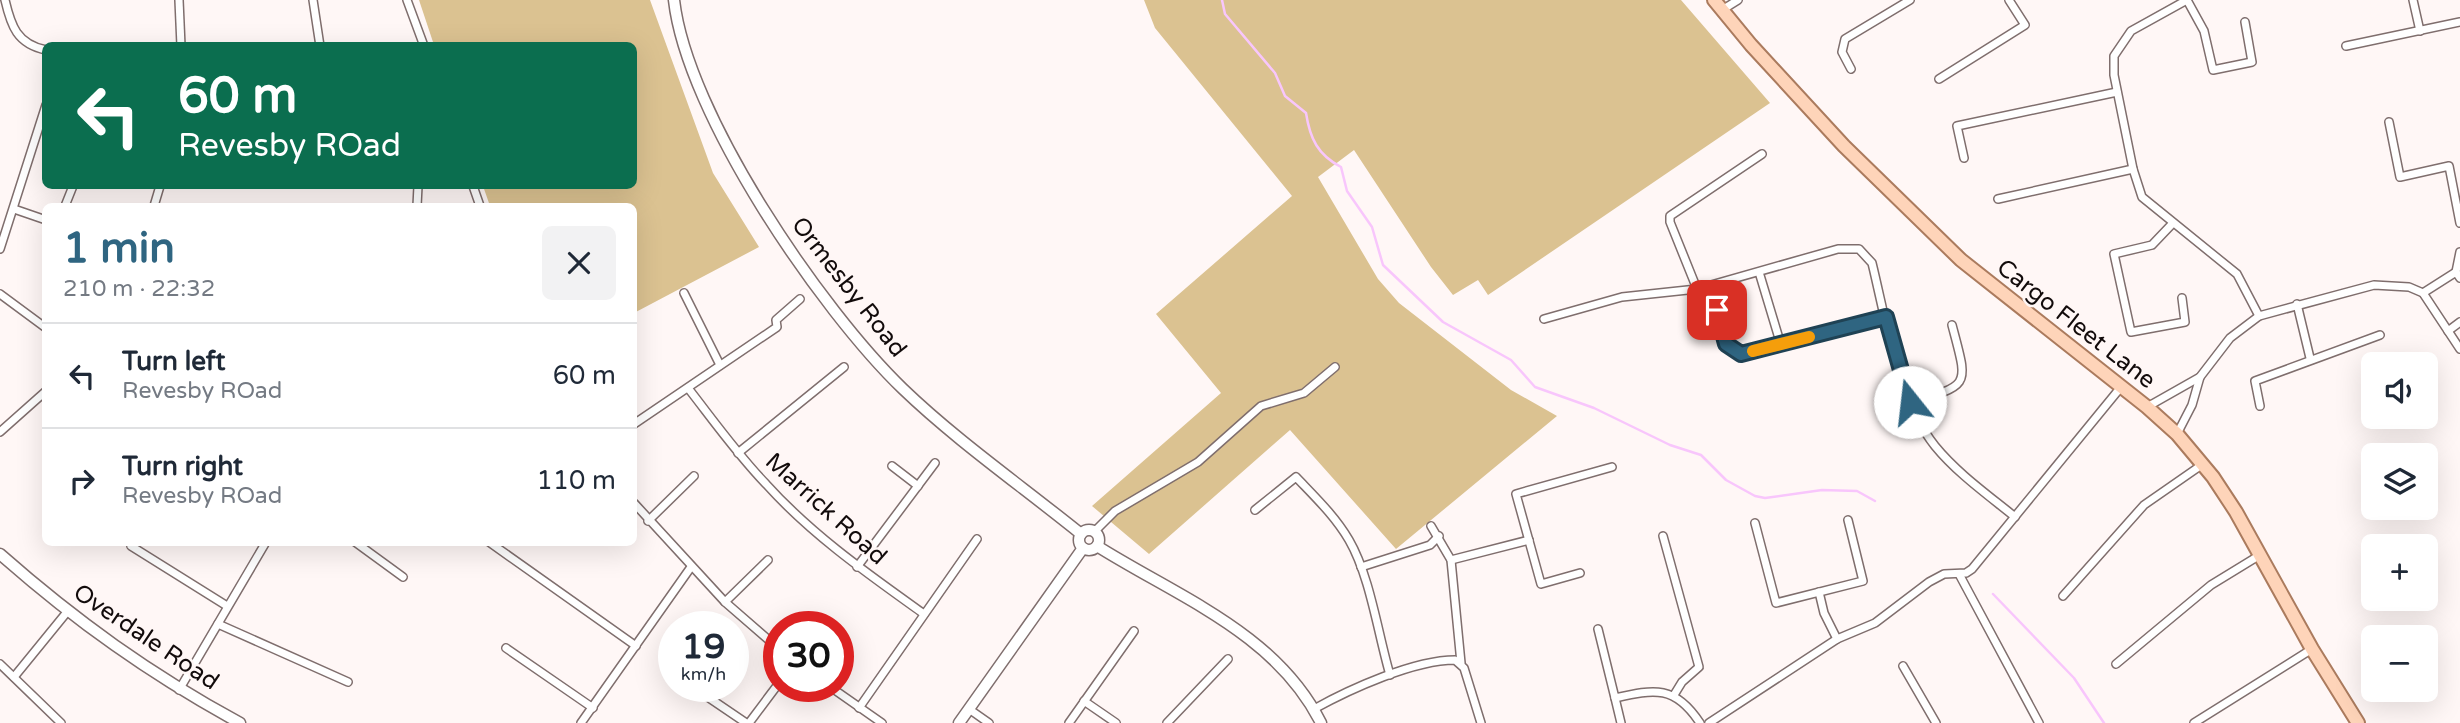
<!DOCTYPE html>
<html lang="en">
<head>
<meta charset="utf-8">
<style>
  :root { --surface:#fff; --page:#f2f2f3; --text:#1f2937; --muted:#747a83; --line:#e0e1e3; --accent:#2f6581 }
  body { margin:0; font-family:"Varela Round",sans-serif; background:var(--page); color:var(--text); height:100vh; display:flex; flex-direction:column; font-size:26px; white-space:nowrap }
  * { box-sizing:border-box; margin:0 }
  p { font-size:23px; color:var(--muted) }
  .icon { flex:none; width:38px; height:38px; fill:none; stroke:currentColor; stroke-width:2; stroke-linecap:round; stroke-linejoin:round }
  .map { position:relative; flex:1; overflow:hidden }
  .drawer { position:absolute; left:42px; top:203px; width:595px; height:343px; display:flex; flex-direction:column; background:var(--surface); border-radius:10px; box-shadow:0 7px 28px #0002 }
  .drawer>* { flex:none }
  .banner { position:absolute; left:42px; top:42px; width:595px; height:147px; border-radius:10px; box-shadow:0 7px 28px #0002; background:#0b6e4f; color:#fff; overflow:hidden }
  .controls { position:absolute; left:2361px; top:352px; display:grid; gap:14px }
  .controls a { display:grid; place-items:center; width:77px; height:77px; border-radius:10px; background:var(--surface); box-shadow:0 7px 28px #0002; font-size:35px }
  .speed { position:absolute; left:658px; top:611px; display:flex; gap:14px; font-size:35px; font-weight:700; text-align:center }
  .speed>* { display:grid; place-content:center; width:91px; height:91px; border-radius:50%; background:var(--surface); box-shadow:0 7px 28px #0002; line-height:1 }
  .speed small { font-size:18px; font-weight:400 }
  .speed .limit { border:10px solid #d22; background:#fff; color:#111 }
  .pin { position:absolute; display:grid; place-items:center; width:60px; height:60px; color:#fff; margin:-30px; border-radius:14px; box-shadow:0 4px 10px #0006 }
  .me { position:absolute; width:77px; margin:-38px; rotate:344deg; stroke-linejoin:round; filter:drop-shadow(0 0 5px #0008) }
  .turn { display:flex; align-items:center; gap:24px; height:147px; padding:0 21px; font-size:32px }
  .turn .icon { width:91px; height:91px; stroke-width:2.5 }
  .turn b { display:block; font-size:49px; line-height:60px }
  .round { display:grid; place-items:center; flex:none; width:74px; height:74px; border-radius:10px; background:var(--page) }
  .overview { display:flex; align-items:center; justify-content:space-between; height:119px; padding:0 21px }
  h1 { font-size:42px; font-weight:800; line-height:52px; color:var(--accent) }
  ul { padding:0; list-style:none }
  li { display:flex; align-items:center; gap:21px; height:105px; padding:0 21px; border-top:2px solid var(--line) }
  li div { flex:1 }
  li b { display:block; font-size:26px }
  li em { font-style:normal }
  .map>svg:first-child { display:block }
</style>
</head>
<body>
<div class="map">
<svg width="2460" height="723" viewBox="0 0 2460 723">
  <rect width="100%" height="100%" fill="#fff7f6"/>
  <g fill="#dbc291">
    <polygon points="419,0 650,0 713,173 759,247 634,313 634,206 490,206 483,186 634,186 634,46 434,45"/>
    <polygon points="1144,0 1681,0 1770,103 1488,295 1478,280 1453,295 1431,267 1354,150 1318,177 1378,279 1399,303 1511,390 1557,416 1396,549 1290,430 1149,554 1092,506 1221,393 1156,314 1292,196 1155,28"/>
  </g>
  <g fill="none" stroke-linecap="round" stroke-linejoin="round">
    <g stroke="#f8c6fc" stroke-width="2.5">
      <path d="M1222 0 1225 14 1275 73 1285 96 1306 113C1310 139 1318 155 1341 167L1347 191 1372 227 1383 265 1443 322 1511 360 1535 387 1594 408 1670 445 1701 455 1726 480 1755 496 1765 498 1822 490 1857 491 1875 501"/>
      <polyline points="1993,594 2074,678 2104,723"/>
    </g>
    <defs>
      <g id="minor">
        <path d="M5 0C11 26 17 44 46 50"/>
        <polyline points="179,0 181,46"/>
        <polyline points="313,0 320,46"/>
        <polyline points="407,0 424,46"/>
        <polyline points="2187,0 2131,31 2114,56 2114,75 2133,169 2142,197 2237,274 2259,316"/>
        <polyline points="2187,0 2204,31 2213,70 2252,62 2245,22"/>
        <polyline points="2413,0 2420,31"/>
        <polyline points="1722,10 1738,0"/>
        <polyline points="2346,46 2460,22"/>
        <polyline points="1851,69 1842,52 1845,39 1910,0"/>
        <polyline points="1939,79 2025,25 2009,0"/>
        <polyline points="2389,122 2400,177 2449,166 2460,223"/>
        <polyline points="1964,158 1957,126 2117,92"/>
        <polyline points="473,186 480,206"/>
        <polyline points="1998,199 2133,169"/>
        <polyline points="65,206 73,186"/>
        <polyline points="154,206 160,186"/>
        <polyline points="417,206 418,186"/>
        <polyline points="14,209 46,220"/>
        <polyline points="2173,223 2152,245 2114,254 2131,332 2185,322 2182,298"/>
        <polyline points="0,249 46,105"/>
        <polyline points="2460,252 2456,272 2460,278"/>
        <polyline points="1759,272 1781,345"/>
        <polyline points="1697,289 1670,222 1670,216 1762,154"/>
        <polyline points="684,293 720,365"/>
        <polyline points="2423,293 2456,272"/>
        <polyline points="0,294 46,328"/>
        <polyline points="2297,304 2310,358"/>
        <polyline points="1717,310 1726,344 1741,354 1886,317"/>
        <path d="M1544 319 1622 297 1697 289 1838 249H1859L1872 263C1886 320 1898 400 1935 446 1957 473 1988 495 2015 517"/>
        <polyline points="2448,331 2460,322"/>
        <path d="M688 388C713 420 737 454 766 484 812 535 868 574 924 614"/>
        <path d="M1910 402C1972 385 1968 386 1952 325"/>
        <polyline points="2260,406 2255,381 2380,335"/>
        <polyline points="2147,407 2200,377 2230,338 2259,316 2374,285 2409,287 2423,293 2460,349"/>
        <polyline points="634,424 777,327 776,320 800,299"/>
        <polyline points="0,432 46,391"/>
        <polyline points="2177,434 2192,405 2200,377"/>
        <polyline points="738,453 844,367"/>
        <polyline points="892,466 918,486"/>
        <polyline points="634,503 725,602 779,649"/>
        <path d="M1255 510 1296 477C1315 497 1335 516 1349 540 1370 576 1378 634 1390 675"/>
        <polyline points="648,521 694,476"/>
        <polyline points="1755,523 1776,603 1863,581 1848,520"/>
        <polyline points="1431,526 1451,560 1461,663"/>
        <polyline points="1095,531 1115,511 1198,462 1261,406 1304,393 1335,367"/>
        <polyline points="1663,536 1699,667 1682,682 1674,695"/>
        <polyline points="355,542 403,577"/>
        <polyline points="489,542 636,646"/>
        <polyline points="131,546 227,606"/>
        <polyline points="1451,560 1529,540"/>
        <polyline points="857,567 935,463"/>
        <polyline points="1361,567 1430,545 1439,536"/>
        <polyline points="1580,573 1541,584 1516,494 1612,467"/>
        <polyline points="1959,574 2039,723"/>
        <polyline points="1819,592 1824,613 1837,639"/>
        <polyline points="2063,596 2144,505 2203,464"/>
        <polyline points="725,602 768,560"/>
        <polyline points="218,624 348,682"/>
        <path d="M1598 629 1615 698C1655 689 1675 685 1700 723"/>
        <polyline points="506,648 593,708"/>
        <polyline points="0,664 61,723"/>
        <polyline points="2116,664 2211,585 2260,555"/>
        <polyline points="1903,666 1936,723"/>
        <polyline points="14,677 67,612"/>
        <polyline points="829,686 882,723"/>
        <polyline points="696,689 746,723"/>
        <polyline points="179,690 266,542"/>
        <polyline points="1615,698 1621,723"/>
        <polyline points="1084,701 1116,723"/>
        <polyline points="859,708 977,539"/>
        <polyline points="969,709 989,723"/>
        <path d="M1314 709C1350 689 1414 660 1455 660L1464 668 1481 723"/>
        <polyline points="581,723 691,567"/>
        <polyline points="749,723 779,683"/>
        <polyline points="1069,723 1134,631"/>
        <polyline points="1167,723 1228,659"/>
        <polyline points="1709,723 1837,639 1875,623 1929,582 1944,574 1966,573 1972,569 2121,387"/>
        <polyline points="2194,723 2312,649"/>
      </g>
      <g id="tertiary">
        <path d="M674 0C687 115 821 310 903 389 956 440 1023 487 1081 534"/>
        <circle cx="1089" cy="540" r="10"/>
        <path d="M1097 546C1178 597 1276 633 1321 723"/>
        <path d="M0 554C76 621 150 674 240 723"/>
        <polyline points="959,723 1083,548"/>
      </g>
      <polyline id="primary" points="1714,0 1751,45 1844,146 1961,260 2147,407 2177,434 2213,477 2236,512 2312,649 2358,723"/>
    </defs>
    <use href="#minor" stroke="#7f6e6d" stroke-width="10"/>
    <use href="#tertiary" stroke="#7f6e6d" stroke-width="13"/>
    <use href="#primary" stroke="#ab7b5e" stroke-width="16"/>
    <use href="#minor" stroke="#fff" stroke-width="7"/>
    <use href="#tertiary" stroke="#fff" stroke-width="10"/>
    <use href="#primary" stroke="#fed4b9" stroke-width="12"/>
  </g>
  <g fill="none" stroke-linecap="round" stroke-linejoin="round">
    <defs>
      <polyline id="route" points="1717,310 1726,344 1741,354 1886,317 1910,402"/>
    </defs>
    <use href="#route" stroke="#1f4254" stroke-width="18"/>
    <use href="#route" stroke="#2f6581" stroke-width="12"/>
    <polyline stroke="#f59e0b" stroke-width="12" points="1753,351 1809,337"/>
  </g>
  <g text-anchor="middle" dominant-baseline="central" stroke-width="5" stroke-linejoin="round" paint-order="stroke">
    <g font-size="24" fill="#120b0b" stroke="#fff7f6">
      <text transform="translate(849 287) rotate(52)">Ormesby Road</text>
      <text transform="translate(2076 324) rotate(38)">Cargo Fleet Lane</text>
      <text transform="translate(826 509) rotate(42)">Marrick Road</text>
      <text transform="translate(146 637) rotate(34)">Overdale Road</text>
    </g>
  </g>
</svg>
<div class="controls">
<a><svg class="icon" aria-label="sound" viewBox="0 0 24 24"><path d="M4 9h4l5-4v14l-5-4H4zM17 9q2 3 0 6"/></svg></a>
<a><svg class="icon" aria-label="layers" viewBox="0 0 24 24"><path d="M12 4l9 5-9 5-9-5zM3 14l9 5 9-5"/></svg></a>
<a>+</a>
<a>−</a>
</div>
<div class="speed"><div>19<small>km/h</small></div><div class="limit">30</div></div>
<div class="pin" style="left:1717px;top:310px;background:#d93025"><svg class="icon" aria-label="arrive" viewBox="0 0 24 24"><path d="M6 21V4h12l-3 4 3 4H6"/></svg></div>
<svg class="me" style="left:1910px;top:402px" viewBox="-20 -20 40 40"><circle r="19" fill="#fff"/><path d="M0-13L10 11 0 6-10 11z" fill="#2f6581"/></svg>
<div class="banner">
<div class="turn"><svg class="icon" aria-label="left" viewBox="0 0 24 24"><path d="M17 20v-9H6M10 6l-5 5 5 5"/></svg><div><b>60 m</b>Revesby ROad</div></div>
</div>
<section class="drawer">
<div class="overview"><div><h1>1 min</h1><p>210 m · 22:32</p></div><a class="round"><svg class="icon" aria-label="close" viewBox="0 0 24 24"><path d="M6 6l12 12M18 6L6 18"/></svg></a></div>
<ul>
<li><svg class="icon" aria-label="left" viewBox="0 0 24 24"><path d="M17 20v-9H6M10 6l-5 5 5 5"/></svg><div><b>Turn left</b><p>Revesby ROad</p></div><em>60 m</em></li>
<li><svg class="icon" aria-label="right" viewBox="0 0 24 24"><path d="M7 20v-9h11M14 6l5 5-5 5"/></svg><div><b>Turn right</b><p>Revesby ROad</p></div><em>110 m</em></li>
</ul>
</section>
</div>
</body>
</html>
